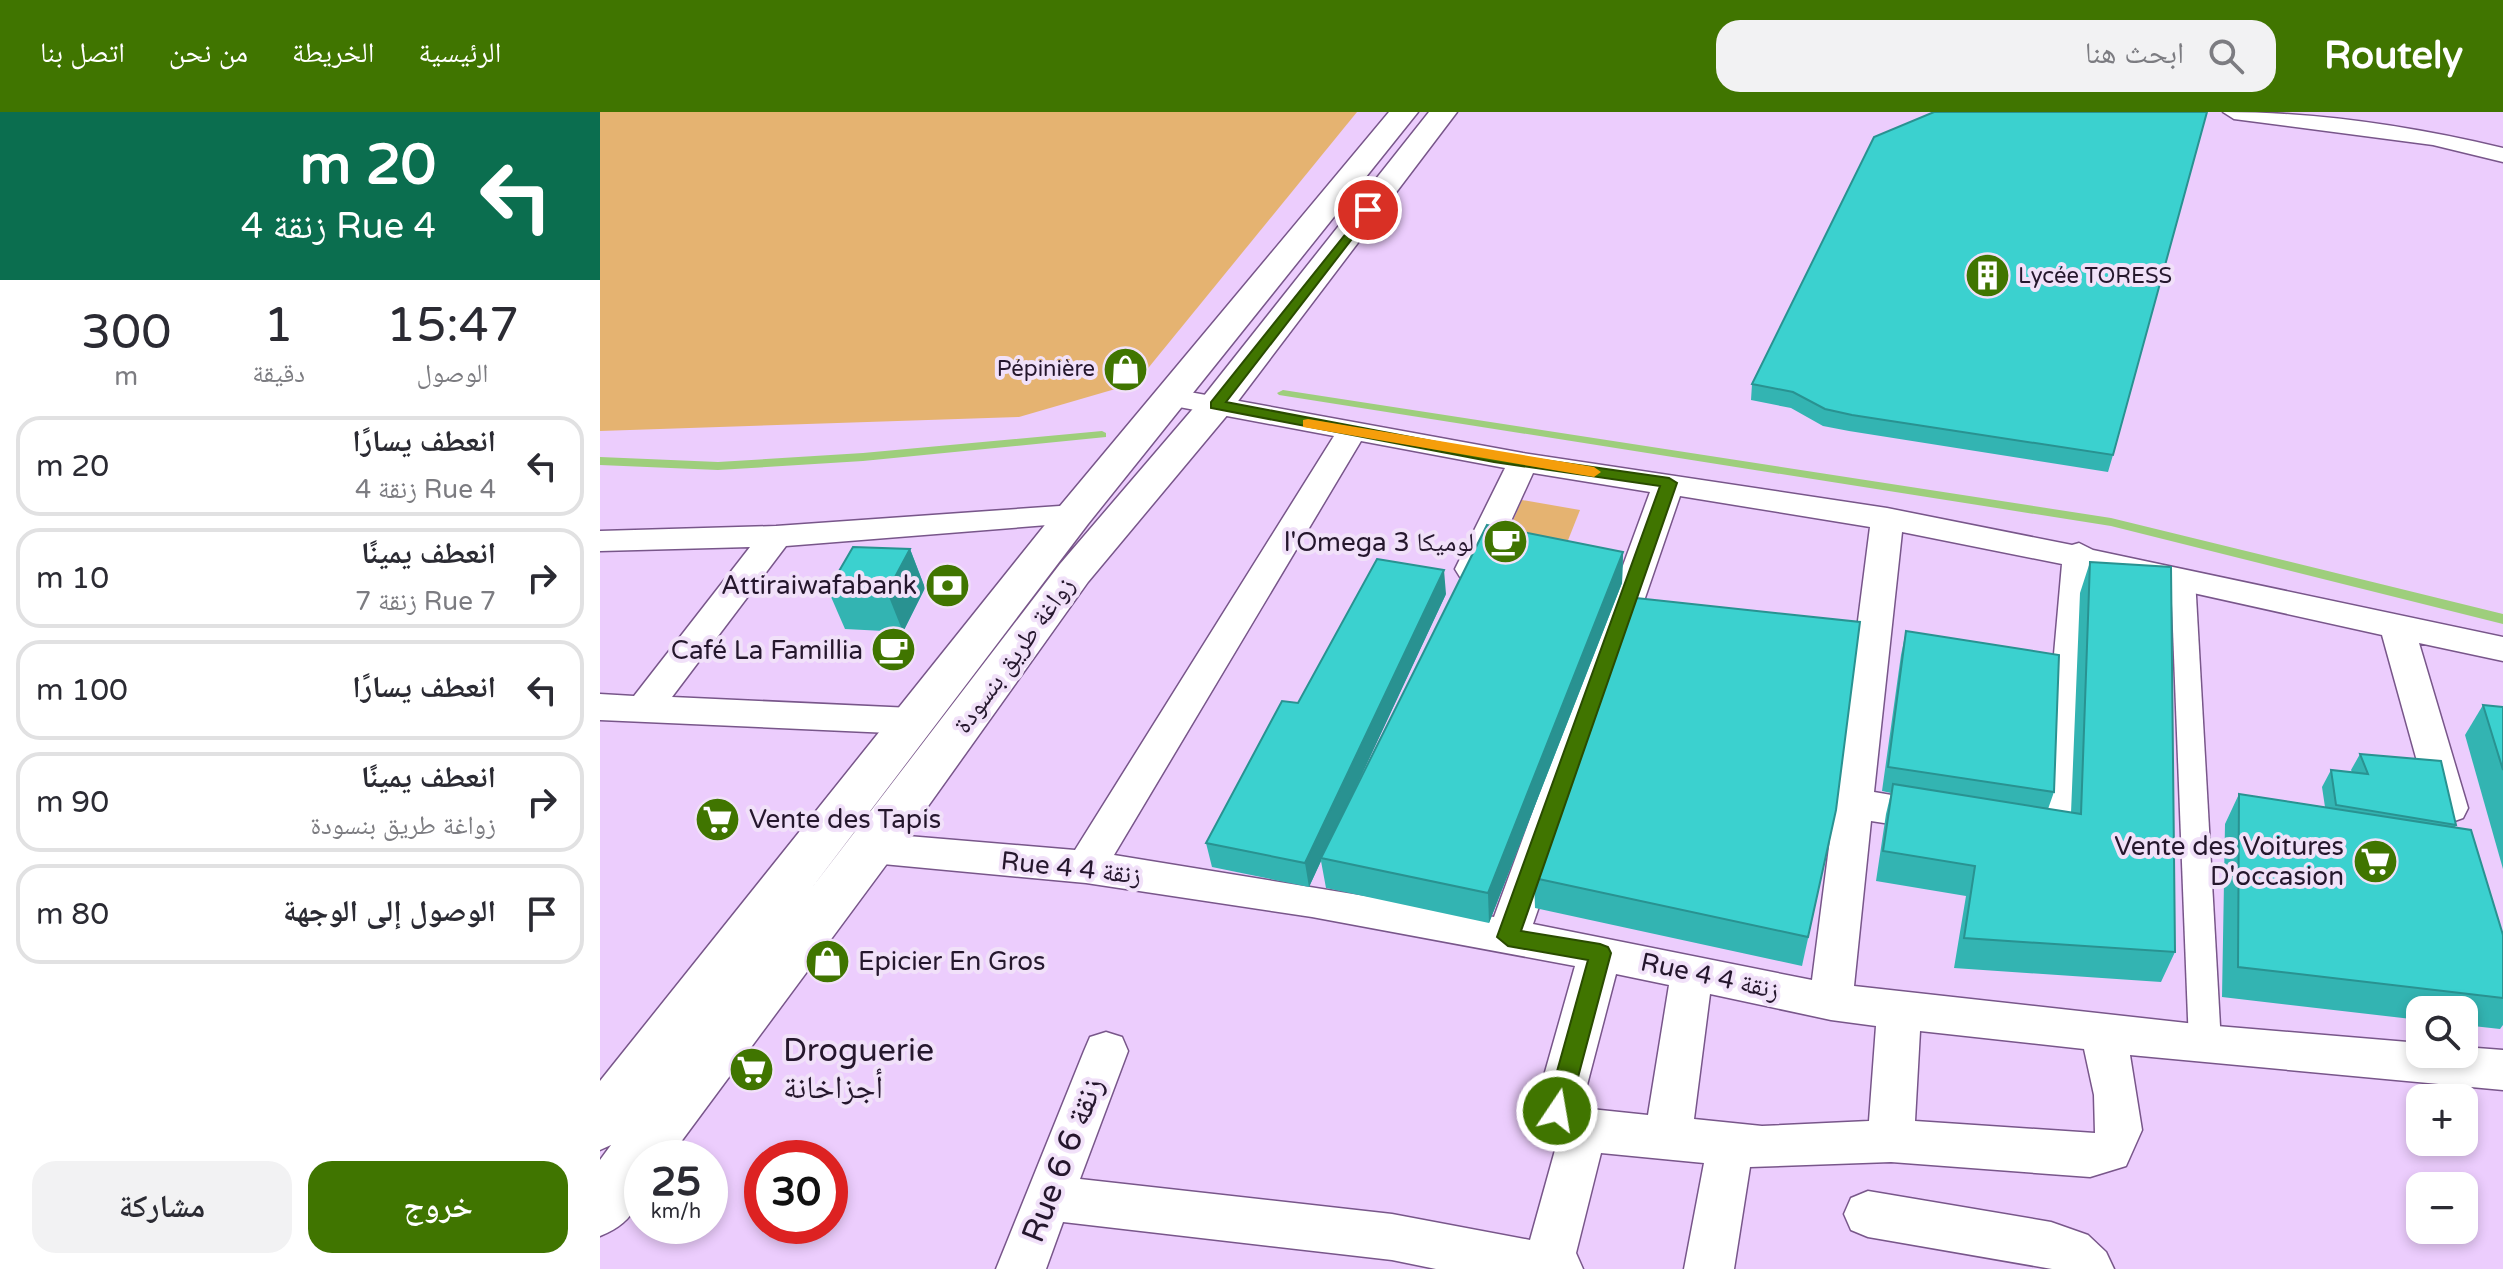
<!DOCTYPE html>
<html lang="ar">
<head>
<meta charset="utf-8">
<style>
  :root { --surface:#fff; --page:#f2f2f3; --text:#2b2b33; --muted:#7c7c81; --line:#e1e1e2; --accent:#407500 }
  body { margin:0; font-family:"Varela Round","Noto Naskh Arabic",sans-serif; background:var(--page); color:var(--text); direction:rtl; height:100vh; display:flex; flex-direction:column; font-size:30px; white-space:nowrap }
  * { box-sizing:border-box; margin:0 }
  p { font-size:26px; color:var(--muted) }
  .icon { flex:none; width:44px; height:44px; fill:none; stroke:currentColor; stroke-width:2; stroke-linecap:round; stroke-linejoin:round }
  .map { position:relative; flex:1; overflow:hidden; direction:ltr }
  .sheet { display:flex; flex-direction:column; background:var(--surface); width:600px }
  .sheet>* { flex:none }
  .guide { background:#0b6e4f; color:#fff; overflow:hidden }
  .fabs { position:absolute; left:1806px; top:884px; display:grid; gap:16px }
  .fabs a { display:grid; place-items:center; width:72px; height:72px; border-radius:16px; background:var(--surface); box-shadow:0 4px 12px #0003; font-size:40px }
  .speed { position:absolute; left:24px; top:1028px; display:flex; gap:16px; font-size:40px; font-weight:700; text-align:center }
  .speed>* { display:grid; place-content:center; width:104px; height:104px; border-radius:50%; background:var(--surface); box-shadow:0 4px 12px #0003; line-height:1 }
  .speed small { font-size:20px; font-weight:400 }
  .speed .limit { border:12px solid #d22; background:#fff; color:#111 }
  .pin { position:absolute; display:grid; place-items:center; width:68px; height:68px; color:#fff; margin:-34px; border:4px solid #fff; border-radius:50%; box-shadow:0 2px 8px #0007 }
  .me { position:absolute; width:88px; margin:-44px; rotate:12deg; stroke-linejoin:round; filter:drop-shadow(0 0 6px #0008) }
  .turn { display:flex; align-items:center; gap:28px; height:168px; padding:0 32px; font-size:36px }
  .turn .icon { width:104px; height:104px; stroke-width:2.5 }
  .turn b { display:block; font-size:56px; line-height:68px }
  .eta { display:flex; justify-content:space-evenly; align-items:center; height:136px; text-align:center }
  .eta b { font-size:48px; font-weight:600; line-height:56px }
  .cta { display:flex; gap:16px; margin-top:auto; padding:16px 32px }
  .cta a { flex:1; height:92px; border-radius:24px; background:var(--accent); color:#fff; font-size:32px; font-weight:600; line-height:92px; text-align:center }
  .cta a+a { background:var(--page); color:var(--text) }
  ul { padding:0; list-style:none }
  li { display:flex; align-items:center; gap:24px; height:100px; margin:0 16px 12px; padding:0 16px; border:4px solid var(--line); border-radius:24px }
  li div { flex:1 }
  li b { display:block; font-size:30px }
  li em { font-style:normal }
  header { display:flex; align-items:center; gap:48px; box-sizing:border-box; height:112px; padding:0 40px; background:var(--accent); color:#fff }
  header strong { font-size:38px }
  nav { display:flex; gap:44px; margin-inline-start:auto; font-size:28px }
  .search { width:560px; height:72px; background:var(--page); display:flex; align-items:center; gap:20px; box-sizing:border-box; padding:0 28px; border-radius:24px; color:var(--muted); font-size:30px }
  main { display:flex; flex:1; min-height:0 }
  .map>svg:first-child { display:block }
</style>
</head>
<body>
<header>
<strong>Routely</strong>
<div class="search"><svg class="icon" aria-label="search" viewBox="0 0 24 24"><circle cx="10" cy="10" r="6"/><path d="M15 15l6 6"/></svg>ابحث هنا</div>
<nav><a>الرئيسية</a><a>الخريطة</a><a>من نحن</a><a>اتصل بنا</a></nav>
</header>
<main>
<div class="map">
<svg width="1903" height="1157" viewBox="0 0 1903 1157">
  <rect width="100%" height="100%" fill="#eccdfd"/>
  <g fill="#e5b371">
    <polygon points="0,0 757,0 536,271 419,305 0,319"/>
    <polygon points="922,388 980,398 961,446 901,436"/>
  </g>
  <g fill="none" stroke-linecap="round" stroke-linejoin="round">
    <g fill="#9ece7c" fill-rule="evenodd">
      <polygon points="683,278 1511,406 1903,502 1903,512 1511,414 679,283 677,281"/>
      <polygon points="502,319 506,321 506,325 263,349 118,358 0,353 0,345 118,350 263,341"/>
    </g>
    <defs>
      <polygon id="pedestrian" points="1583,458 1595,466 1621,932 1616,942 1605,946 1594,942 1589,932 1571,466"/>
      <g id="minor">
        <path d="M1623 0C1718 0 1811 14 1903 36V50L1833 33 1634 7Z"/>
        <path d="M573 277 923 341 1287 396 1472 433 1479 431 1493 438 1903 525V549L1819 531 1868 696 1863 706 1849 711 1835 706 1830 696 1782 523 1494 459 1478 705 1467 726 1423 731 1409 727 1403 716 1409 705 1440 700 1462 452 1302 420 1274 680 1350 693 1355 704 1350 715 1336 719 1271 709 1254 874 1605 913 1820 931V942H1864V935L1903 938V978L1530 943 1542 1018 1526 1054 1490 1065 1291 1050 1150 1055 1134 1157H1084L1104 1051 1001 1041 976 1141 983 1157H836L792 1148 463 1110 446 1157H396L484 939 490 925 506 920 522 925 528 939 480 1067 792 1102 930 1128 957 1031 947 1027 934 999 975 854 712 805 486 771 272 751 258 747 252 736 258 725 272 721 475 738 734 324 563 292 558 286 563 280ZM761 329 905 356 855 457 860 465 872 468 884 465 889 457 933 361 1050 380 894 805 514 743ZM1080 384 1270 415 1212 868 933 812ZM1016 862 1069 873 1048 1003 981 996ZM1110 882 1231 908 1276 914 1269 1009 1162 1014 1094 1007ZM1320 919 1484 937 1494 983 1495 1021 1315 1009Z"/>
        <polygon points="474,393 485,396 490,403 485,410 186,434 72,585 312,596 325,600 330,609 325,618 312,622 0,608 0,582 34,584 150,435 0,439 0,419 176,414"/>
        <polygon points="1268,1079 1451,1110 1488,1123 1506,1140 1514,1157 1452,1157 1268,1125 1251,1118 1244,1102 1251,1086"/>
      </g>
      <path id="secondary" d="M789 0H818L488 412 211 777 460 452 603 285 829 0H857L629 301 488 470 289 749 69 1046H42C42 1085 40 1108 0 1124V1048L11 1033 0 1038V969L460 394Z"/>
    </defs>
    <use href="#pedestrian" stroke="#78568a" stroke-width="3"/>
    <use href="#minor" stroke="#78568a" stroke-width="3"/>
    <use href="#secondary" stroke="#78568a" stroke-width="3"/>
    <use href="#pedestrian" fill="#fff" fill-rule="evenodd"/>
    <use href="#minor" fill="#fff" fill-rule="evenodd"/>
    <use href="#secondary" fill="#fff" fill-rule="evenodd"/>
  </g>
  <g fill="#33b4b2">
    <polygon points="1152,272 1513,343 1508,360 1249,319 1223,314 1191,296 1151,288"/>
    <polygon points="310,437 325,476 303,520 245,517 228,478"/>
    <polygon points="1023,440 1022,471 889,811 726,776 721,749 709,775 612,755 606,731 698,591 846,482 751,685"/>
    <polygon points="1490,450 1575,840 1561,870 1354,856 1366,784 1276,769 1286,702 1291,681 1282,679 1301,543 1306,519 1454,680 1448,697 1471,701 1480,481"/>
    <polygon points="1883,593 1903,595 1903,757 1865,623"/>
    <polygon points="1760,642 1856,713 1855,716 1903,823 1903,913 1900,917 1864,913 1864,898 1820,898 1820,908 1622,885 1625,712 1639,682 1725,695 1722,675 1731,658 1752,660 1751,658"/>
    <polygon points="1236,698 1202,854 935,796 934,766"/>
  </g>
  <g fill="#299291">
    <polygon points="310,437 325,476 303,520 287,480"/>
    <polygon points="1023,440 1022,471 889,811 888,781"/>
    <polygon points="844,458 846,482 723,746 721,746 721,749 709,775 705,751"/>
  </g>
  <g fill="#3bd1cf" stroke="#299291" stroke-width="2">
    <polygon points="1334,0 1607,0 1513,343 1252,303 1225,297 1193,280 1152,272 1274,25"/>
    <polygon points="887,413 1023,440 888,781 721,746"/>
    <polygon points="253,435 310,437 287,480 228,478"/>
    <polygon points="777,447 844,458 705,751 606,731 682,589 698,591"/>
    <polygon points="1490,450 1571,455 1575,840 1364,826 1375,754 1283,739 1293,672 1481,702"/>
    <polygon points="1036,486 1260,510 1236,698 1208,825 934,766"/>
    <polygon points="1306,519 1459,543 1454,680 1288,655"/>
    <polygon points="1883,593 1903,595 1903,658"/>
    <polygon points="1760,642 1841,649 1856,713 1736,693 1731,658 1768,662"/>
    <polygon points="1639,682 1871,718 1903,823 1903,886 1638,855"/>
  </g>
  <polygon fill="#407500" stroke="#2a4c00" stroke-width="2" points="768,94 772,96 772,101 626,290 894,341 1069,366 1077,371 921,819 1000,832 1008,835 1011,841 969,999 965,1006 957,1009 949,1006 946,999 988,848 908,834 897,825 1060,374 894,350 611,296 611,290"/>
  <polygon fill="#f59e0b" points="708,307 994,355 1001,360 994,365 703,315 703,308"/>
  <defs>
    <symbol id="building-disc" viewBox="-11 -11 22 22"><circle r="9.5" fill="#407500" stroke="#f1e1f9"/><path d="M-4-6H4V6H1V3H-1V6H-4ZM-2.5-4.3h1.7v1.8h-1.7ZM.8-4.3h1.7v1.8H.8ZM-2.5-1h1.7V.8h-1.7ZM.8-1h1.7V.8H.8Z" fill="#fff"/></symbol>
    <symbol id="shop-disc" viewBox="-11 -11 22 22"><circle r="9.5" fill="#407500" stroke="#f1e1f9"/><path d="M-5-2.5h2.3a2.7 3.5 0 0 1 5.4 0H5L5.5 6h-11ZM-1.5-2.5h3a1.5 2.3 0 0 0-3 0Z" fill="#fff"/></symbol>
    <symbol id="cafe-disc" viewBox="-11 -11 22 22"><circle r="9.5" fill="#407500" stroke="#f1e1f9"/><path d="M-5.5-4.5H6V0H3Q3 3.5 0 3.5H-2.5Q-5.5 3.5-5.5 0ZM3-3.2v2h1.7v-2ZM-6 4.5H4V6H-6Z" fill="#fff"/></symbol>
    <symbol id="bank-disc" viewBox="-11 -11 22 22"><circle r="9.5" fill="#407500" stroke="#f1e1f9"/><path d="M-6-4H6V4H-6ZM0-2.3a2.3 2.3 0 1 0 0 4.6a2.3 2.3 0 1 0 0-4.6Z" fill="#fff"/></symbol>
    <symbol id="supermarket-disc" viewBox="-11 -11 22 22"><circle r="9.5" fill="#407500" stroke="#f1e1f9"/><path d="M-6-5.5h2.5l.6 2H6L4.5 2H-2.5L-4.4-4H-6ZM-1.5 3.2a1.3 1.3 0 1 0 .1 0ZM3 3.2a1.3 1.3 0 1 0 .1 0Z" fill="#fff"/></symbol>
  </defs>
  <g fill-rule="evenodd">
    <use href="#building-disc" x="1362" y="138" width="51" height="51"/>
    <use href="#shop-disc" x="500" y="232" width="51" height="51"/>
    <use href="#cafe-disc" x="880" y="404" width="51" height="51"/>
    <use href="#bank-disc" x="322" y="448" width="51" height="51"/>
    <use href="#cafe-disc" x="268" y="512" width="51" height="51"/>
    <use href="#supermarket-disc" x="92" y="682" width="51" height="51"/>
    <use href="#supermarket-disc" x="1750" y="724" width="51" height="51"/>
    <use href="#shop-disc" x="202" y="824" width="51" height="51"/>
    <use href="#supermarket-disc" x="126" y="932" width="51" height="51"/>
  </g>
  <g text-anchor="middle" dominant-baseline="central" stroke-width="8" stroke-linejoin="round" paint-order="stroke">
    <g font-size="22" fill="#25172d" stroke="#f1e1f9" text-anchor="start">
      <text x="1418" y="164">Lycée TORESS</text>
      <text x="495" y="257" text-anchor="end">Pépinière</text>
    </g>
    <g font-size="26" fill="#25172d" stroke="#f1e1f9" text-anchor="end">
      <text x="874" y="430">l'Omega 3 لوميكا</text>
      <text x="317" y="473">Attiraiwafabank</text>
      <text x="263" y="538">Café La Famillia</text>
      <text x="149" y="707" text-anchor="start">Vente des Tapis</text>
      <text x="1744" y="734">Vente des Voitures<tspan x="1744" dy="30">D'occasion</tspan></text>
      <text x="258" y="849" text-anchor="start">Epicier En Gros</text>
    </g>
    <g font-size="26" fill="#25172d" stroke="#f1e1f9">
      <text transform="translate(414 543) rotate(-54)">زواغة طريق بنسودة</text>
      <text transform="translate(471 756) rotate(6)">Rue 4 زنقة 4</text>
      <text transform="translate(1110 864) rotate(12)">Rue 4 زنقة 4</text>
    </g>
    <g font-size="32" fill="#25172d" stroke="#f1e1f9" text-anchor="start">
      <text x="183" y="939">Droguerie<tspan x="183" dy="37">أجزاخانة</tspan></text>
    </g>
    <g font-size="32" fill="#25172d" stroke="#f1e1f9">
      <text transform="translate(463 1048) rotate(-69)">Rue 6 زنقة 6</text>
    </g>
  </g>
</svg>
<div class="fabs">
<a><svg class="icon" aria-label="search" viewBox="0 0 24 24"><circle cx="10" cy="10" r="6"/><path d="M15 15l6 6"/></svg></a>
<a>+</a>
<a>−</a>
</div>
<div class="speed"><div>25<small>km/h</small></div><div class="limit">30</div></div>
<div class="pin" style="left:768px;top:98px;background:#d93025"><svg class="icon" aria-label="arrive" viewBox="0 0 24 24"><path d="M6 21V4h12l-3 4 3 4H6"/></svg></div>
<svg class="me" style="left:957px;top:999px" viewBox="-20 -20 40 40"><circle r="17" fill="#407500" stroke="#fff" stroke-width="3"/><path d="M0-11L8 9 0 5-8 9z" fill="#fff"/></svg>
</div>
<section class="sheet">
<div class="guide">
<div class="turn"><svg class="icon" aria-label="left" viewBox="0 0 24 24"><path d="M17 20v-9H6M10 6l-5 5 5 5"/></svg><div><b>20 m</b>Rue 4 زنقة 4</div></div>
</div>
<div class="eta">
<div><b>15:47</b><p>الوصول</p></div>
<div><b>1</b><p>دقيقة</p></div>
<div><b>300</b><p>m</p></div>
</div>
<ul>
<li><svg class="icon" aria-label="left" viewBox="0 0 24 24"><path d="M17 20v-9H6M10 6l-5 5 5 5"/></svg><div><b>انعطف يسارًا</b><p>Rue 4 زنقة 4</p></div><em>20 m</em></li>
<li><svg class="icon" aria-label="right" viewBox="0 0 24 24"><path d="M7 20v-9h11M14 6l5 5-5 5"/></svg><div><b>انعطف يمينًا</b><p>Rue 7 زنقة 7</p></div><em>10 m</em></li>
<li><svg class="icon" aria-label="left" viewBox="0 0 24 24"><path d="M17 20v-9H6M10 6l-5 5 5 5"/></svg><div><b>انعطف يسارًا</b></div><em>100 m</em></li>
<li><svg class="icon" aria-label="right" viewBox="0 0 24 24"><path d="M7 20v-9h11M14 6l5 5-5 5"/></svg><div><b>انعطف يمينًا</b><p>زواغة طريق بنسودة</p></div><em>90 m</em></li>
<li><svg class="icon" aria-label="arrive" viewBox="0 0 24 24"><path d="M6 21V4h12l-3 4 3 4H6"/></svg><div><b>الوصول إلى الوجهة</b></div><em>80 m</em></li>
</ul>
<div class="cta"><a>خروج</a><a>مشاركة</a></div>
</section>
</main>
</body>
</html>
